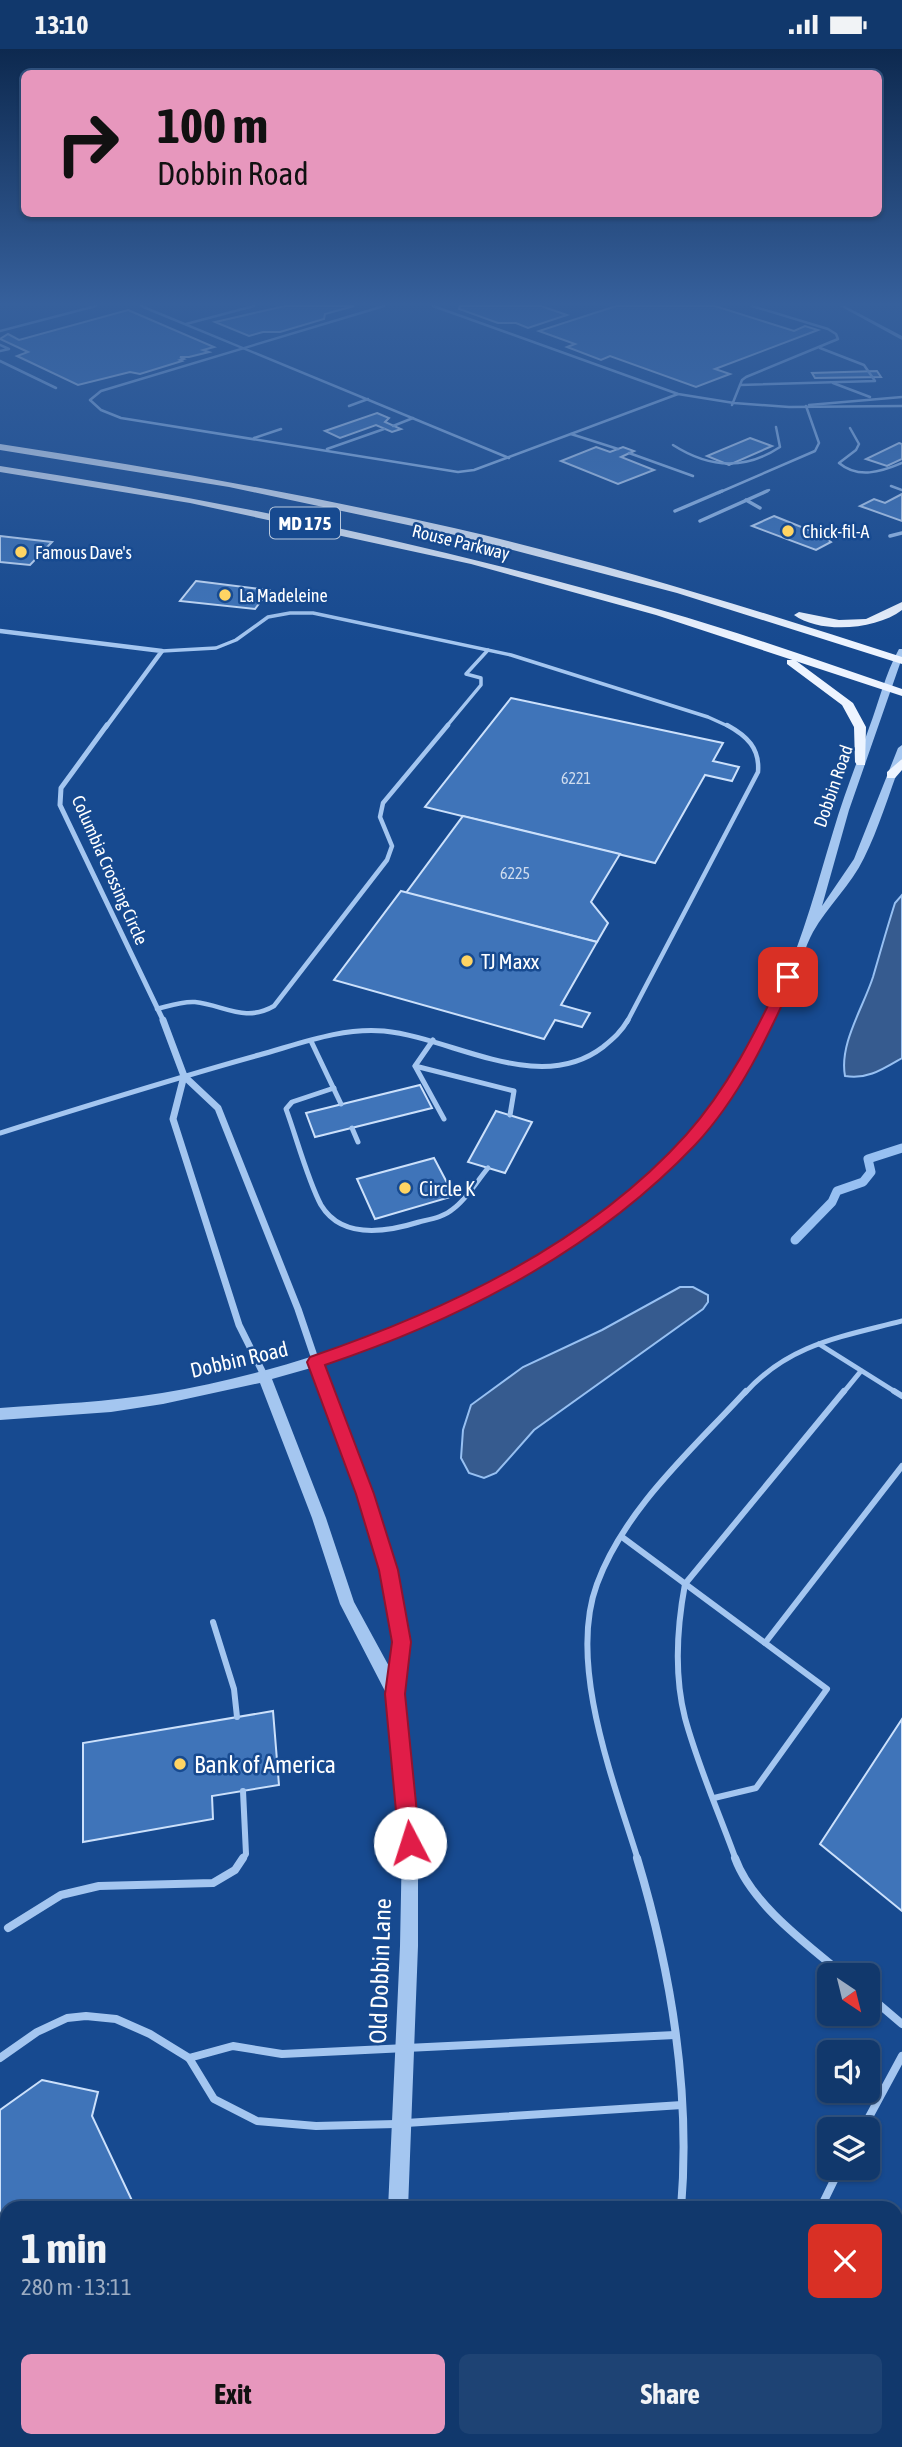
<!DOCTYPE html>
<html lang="en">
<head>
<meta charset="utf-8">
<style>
  :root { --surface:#11386c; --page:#1e4374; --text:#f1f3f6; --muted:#9cacc2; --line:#30527f; --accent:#e797bd }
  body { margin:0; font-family:"Asap Condensed",sans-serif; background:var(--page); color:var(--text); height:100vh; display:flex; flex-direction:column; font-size:26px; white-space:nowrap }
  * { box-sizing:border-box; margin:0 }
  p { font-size:23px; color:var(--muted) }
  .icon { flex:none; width:38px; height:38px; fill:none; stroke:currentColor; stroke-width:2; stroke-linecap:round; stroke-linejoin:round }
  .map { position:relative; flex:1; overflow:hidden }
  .details { position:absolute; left:0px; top:2152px; width:903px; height:247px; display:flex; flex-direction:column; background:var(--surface); border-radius:21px 21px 0 0; box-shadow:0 2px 5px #0004,0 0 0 2px var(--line) }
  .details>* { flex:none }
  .banner { position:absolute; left:21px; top:21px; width:861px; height:147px; border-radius:10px; box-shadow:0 2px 5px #0004,0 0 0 2px var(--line); background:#e797bd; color:#111; overflow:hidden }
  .needle { width:46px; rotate:145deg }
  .fabs { position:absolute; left:817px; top:1914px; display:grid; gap:14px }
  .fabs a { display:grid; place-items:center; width:63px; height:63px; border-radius:10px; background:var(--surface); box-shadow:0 2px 5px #0004,0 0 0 2px var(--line); font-size:35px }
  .pin { position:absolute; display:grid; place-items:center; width:60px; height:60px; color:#fff; margin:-30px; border-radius:14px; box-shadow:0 4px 10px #0006 }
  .me { position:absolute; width:77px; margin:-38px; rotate:355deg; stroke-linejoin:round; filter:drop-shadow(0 0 5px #0008) }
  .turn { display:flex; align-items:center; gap:24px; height:147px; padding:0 21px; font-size:32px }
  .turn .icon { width:91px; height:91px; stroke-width:2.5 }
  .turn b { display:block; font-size:49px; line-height:60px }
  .round { display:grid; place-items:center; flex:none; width:74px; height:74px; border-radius:10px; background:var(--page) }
  .head { display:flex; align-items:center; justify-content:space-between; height:119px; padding:0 21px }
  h1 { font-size:42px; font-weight:700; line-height:52px }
  .action { display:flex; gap:14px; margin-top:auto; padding:14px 21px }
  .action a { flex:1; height:80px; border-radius:10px; background:var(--accent); color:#111; font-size:28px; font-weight:700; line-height:80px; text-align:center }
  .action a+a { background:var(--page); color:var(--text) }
  .status { display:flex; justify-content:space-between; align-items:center; height:49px; padding:0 35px; background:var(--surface); direction:ltr }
  .status svg { height:19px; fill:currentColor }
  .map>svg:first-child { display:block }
</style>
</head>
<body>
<div class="status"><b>13:10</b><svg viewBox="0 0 49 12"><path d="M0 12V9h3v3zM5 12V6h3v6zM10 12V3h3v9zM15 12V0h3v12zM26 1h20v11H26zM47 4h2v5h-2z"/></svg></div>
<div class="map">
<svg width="902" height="2398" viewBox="0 0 902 2398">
  <rect width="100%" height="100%" fill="#174a90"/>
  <g fill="#365b8f" stroke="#97c0f2" stroke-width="2">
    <path d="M902 846V1009C883 1020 867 1031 845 1027 839 995 863 959 873 928 880 904 887 879 895 854Z"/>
    <polygon points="680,1238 693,1238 708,1246 708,1253 703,1260 534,1381 496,1424 484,1429 469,1424 461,1409 463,1381 471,1356 523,1318 602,1281"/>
  </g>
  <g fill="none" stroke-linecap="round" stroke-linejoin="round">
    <polyline stroke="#97c0f2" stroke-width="9" points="795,1191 832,1153 837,1142 863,1133 871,1123 868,1110 902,1099"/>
  </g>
  <g fill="#3f74b9" stroke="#cbe0fb" stroke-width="2">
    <polygon points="285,257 354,257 325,265 324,270 280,283 263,283 249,287 215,273"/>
    <polygon points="460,257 541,257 567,266 528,279 516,274 498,274 459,260"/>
    <polygon points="616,257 715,257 794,282 805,277 818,281 715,320 730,325 696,338 610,307 601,311 567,298 575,295 539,282"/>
    <polygon points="128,261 214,298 203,301 209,303 189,308 180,308 184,310 180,311 182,312 140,325 130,323 78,336 17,307 28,303 0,290 8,285 19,291"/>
    <polygon points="877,322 881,328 815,329 812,324"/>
    <polygon points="377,364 389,369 385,373 401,380 392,383 376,376 340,389 325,382"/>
    <polygon points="750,389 772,397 729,416 707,407"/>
    <polygon points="899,394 902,395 902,410 887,417 866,410"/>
    <polygon points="596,398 610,403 623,398 634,402 621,408 654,421 618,435 561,412"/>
    <polygon points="902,445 902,472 860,457 874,450 885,454"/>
    <polygon points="774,467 824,487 831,493 816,501 752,477"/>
    <polygon points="0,487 52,493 30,516 0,513"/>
    <polygon points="196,532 269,541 255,560 180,552"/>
    <polygon points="511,649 723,694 713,712 739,718 732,732 705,726 655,814 425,758"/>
    <polygon points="463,767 620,805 591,853 608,874 597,893 406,844"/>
    <polygon points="401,842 597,893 561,956 590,964 582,978 555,971 544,990 334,931"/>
    <polygon points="420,1036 432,1059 315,1088 306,1064"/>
    <polygon points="496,1062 532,1073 505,1124 468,1113"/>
    <polygon points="434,1109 454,1147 375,1170 357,1130"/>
    <polygon points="273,1662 279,1736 212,1747 213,1770 83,1793 83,1694"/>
    <polygon points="902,1670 902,1862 820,1795"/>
    <polygon points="42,2031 98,2043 92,2067 136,2160 7,2160 7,2310 0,2315 0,2061"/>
  </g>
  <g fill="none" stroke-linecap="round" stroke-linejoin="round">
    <g stroke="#a4c6f0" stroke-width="2.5">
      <polyline points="141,257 509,409"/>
      <polyline points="384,257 101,342 90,351 101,361 121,369 458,423 474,421 678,345"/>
      <polyline points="433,257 678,345 734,354 789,358 902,357"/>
      <polyline points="186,275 254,257"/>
      <polyline points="0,282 96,257"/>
      <polyline points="0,296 9,300 0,302"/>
      <polyline points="0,312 56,339"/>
      <polyline points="833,334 870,348"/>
      <polyline points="740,336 875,332 864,316 820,299"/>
      <polyline points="732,356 742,331 746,328 838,290 836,285 828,280 752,257"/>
      <polyline points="809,356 902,348"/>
      <polyline points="349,357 368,350"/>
      <polyline points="393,377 413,369"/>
      <path d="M850 379 859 395 856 401 839 414C858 430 881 423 902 414"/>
      <polyline points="571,385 618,400"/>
      <polyline points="254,389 281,380"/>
      <path d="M673 396C709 419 744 422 780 398L776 378"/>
      <polyline points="327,400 384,380"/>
      <polyline points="629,404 693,427"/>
      <polyline points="891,437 902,441"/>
      <polyline points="718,444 815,402 819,394 806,357"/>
      <polyline points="763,444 769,441"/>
    </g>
    <g stroke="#a4c6f0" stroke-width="3.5">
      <polyline points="746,451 760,459"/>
      <polyline points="675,462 722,442"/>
      <polyline points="700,472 767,442"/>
      <polyline points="890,487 902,484"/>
      <polyline points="162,602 216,599 236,591 268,568 290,564 313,564 511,606 708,668 730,678"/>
      <polyline points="446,678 481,636 481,629 466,625 488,601"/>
    </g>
    <g stroke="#a4c6f0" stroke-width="4.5">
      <path d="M157 960C169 957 182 952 195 953 224 956 245 974 274 957L387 811 392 797 380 768 383 754 448 676"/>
      <path d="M627 973 758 723C760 699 747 687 727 676"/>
    </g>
    <g stroke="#a4c6f0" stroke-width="5">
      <polyline points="433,991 415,1017 444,1070"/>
      <polyline points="311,992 341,1055"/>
      <polyline points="415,1017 514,1042 510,1066"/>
      <path d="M334 1039 292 1053 286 1060C296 1087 308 1132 321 1156 342 1191 387 1183 419 1173 431 1170 444 1168 453 1160 467 1150 477 1132 488 1119"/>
      <polyline points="352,1079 358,1093"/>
      <path d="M0 1084C86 1057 172 1030 259 1006 299 995 342 978 384 982 453 989 539 1047 603 998 614 989 621 983 628 971"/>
      <polyline points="819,1295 897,1344"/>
      <path d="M745 1344C789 1295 841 1288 902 1272"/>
      <polyline points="843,1344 861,1322"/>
    </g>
    <g stroke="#a4c6f0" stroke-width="6">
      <polyline points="894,1342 902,1347"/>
      <polyline points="622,1488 827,1640 756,1739 714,1749"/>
      <polyline points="213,1573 234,1640 237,1668"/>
      <polyline points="765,1594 902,1417"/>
      <polyline points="242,1811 246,1805 243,1742"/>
      <path d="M638 1811C614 1733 567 1615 597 1535 625 1459 693 1400 746 1342"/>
      <path d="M736 1811C719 1764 698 1717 685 1669 674 1626 677 1578 685 1535L844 1342"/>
    </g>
    <g stroke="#a4c6f0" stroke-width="8">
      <path d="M637 1809C671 1922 691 2042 681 2160"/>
      <path d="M735 1809C752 1856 808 1896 845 1927"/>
      <polyline points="8,1879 61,1846 99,1837 213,1834 235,1821 243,1809"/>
      <polyline points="868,1946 902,1975"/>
      <polyline points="0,2009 37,1983 67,1969 86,1967 116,1970 150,1985 189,2009 214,2050 257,2072 316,2077 396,2075"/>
      <polyline points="189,2009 233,1997 282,2005 675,1986"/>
      <polyline points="406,2074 682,2056"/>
      <polyline points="862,2081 902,2007"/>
      <polyline points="820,2160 840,2119"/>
      <polyline points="896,2349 902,2355"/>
      <polyline points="767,2392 767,2398"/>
      <polyline points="639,2398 640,2392"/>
    </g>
    <polyline stroke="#a4c6f0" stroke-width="4.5" points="0,582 162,602 106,678"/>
    <polyline stroke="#a4c6f0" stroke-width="5" points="107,676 61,739 60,756 164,973"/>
    <g stroke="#a4c6f0" stroke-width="7">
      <polyline points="163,971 184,1027 218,1059 298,1260 316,1313"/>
      <polyline points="184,1027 173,1070 239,1276 264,1326"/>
    </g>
    <g fill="#a4c6f0" fill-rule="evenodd">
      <polygon points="840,257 845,257 902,287 902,291"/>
      <path d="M899 600H902V609L849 761 822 857 854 810 898 699 902 696V710C890 742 879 779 864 809 851 836 827 858 813 883 805 898 800 916 793 932 780 963 764 993 746 1022 726 1054 703 1087 676 1114 581 1211 449 1270 323 1315L372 1445 396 1521 410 1593 403 1645 418 1794V1897L408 2160H388L400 1897 402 1794 387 1646 340 1555 312 1469 260 1334 163 1355 111 1363 0 1371V1359C54 1355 108 1353 162 1344 329 1317 544 1231 667 1109 715 1061 753 999 781 937 804 887 817 835 833 783 843 748 857 714 869 679 879 653 885 625 899 600ZM311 1319 358 1445 382 1521 394 1593 391 1621 354 1553 326 1469 272 1330Z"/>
      <polygon points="400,2392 421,2392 422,2398 400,2398"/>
    </g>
    <g fill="#edf4ff" fill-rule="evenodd">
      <path d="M0 395C152 418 303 445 454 479 605 514 754 560 902 608V615L677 544 455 486 229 438 0 401Z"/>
      <path d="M0 417C224 451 444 498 661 561 742 584 822 613 902 640V647L656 566 471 515 190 454 0 423Z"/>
      <path d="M902 553V561C876 581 820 585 794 566L799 563 839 571 866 570Z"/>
      <polygon points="787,611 795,611 853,654 866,678 865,716 857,716 855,713 854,678 842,656 787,615"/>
      <polygon points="902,710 902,721 895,729 887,729 887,723"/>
    </g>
  </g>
  <linearGradient id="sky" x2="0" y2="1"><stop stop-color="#0d294f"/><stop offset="0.43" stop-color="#36609c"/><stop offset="1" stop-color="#36609c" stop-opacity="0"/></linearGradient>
  <rect width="902" height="592" fill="url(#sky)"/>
  <path fill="#e11d48" stroke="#92132f" stroke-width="2" d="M788 924 795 928C768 987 740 1048 695 1096 595 1201 462 1270 325 1316L374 1445 398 1521 411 1593 405 1645 420 1794 417 1802 410 1805 402 1802 399 1794 385 1645 392 1593 379 1521 356 1445 307 1313 310 1308C445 1262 588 1195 686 1086 728 1039 755 984 782 928Z"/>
  <g fill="#ffd463" stroke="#174a90" stroke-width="2.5">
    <circle cx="788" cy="482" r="7"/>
    <circle cx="21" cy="503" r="7"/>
    <circle cx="225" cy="546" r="7"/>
    <circle cx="467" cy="912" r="7"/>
    <circle cx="405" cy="1139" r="7"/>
    <circle cx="180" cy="1715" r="7"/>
  </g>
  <g text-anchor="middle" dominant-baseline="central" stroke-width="5" stroke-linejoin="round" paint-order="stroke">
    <g font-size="16" fill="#cfdcee">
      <text x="576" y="729">6221</text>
      <text x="515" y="824">6225</text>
    </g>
    <g font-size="18" fill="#fff" stroke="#174a90" text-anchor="start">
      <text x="802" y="482">Chick-fil-A</text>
      <text x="35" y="503">Famous Dave's</text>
      <text x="239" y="546">La Madeleine</text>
    </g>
    <g font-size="18" fill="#fff" stroke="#174a90">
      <text transform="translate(461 493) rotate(14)">Rouse Parkway</text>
      <text transform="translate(833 737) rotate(-71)">Dobbin Road</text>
      <text transform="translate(110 821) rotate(66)">Columbia Crossing Circle</text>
    </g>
    <rect fill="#174a90" stroke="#b9c9de" stroke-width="2" x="270" y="458.5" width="70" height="31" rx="5"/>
    <g font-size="19" font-weight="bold" fill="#fff">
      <text x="305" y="474">MD 175</text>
    </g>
    <g font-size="21" fill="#fff" stroke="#174a90" text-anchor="start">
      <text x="481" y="912">TJ Maxx</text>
      <text x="419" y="1139">Circle K</text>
    </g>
    <g font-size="21" fill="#fff" stroke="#174a90">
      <text transform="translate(239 1310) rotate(-13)">Dobbin Road</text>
    </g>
    <g font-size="24" fill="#fff" stroke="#174a90" text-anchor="start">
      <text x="194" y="1715">Bank of America</text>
    </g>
    <g font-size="24" fill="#fff" stroke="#174a90">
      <text transform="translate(380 1922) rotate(-88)">Old Dobbin Lane</text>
    </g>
  </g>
</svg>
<div class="fabs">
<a><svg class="needle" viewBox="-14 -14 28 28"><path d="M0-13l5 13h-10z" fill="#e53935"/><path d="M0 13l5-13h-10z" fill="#9cacc2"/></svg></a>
<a><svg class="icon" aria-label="sound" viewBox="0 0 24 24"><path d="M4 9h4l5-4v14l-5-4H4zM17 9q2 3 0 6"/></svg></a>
<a><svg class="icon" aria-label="layers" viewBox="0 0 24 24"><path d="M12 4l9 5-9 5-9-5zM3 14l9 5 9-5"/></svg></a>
</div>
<div class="pin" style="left:788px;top:928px;background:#d93025"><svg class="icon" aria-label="arrive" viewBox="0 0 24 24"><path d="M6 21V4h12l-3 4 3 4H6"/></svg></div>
<svg class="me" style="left:410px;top:1794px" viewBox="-20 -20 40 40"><circle r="19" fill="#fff"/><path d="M0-13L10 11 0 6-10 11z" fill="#e11d48"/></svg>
<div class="banner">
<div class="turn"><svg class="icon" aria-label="right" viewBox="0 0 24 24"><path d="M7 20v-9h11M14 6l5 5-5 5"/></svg><div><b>100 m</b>Dobbin Road</div></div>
</div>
<section class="details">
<div class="head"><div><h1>1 min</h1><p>280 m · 13:11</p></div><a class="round" style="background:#d93025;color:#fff"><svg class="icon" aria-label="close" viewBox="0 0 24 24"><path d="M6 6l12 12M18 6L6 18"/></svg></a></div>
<div class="action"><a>Exit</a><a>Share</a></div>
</section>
</div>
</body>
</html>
